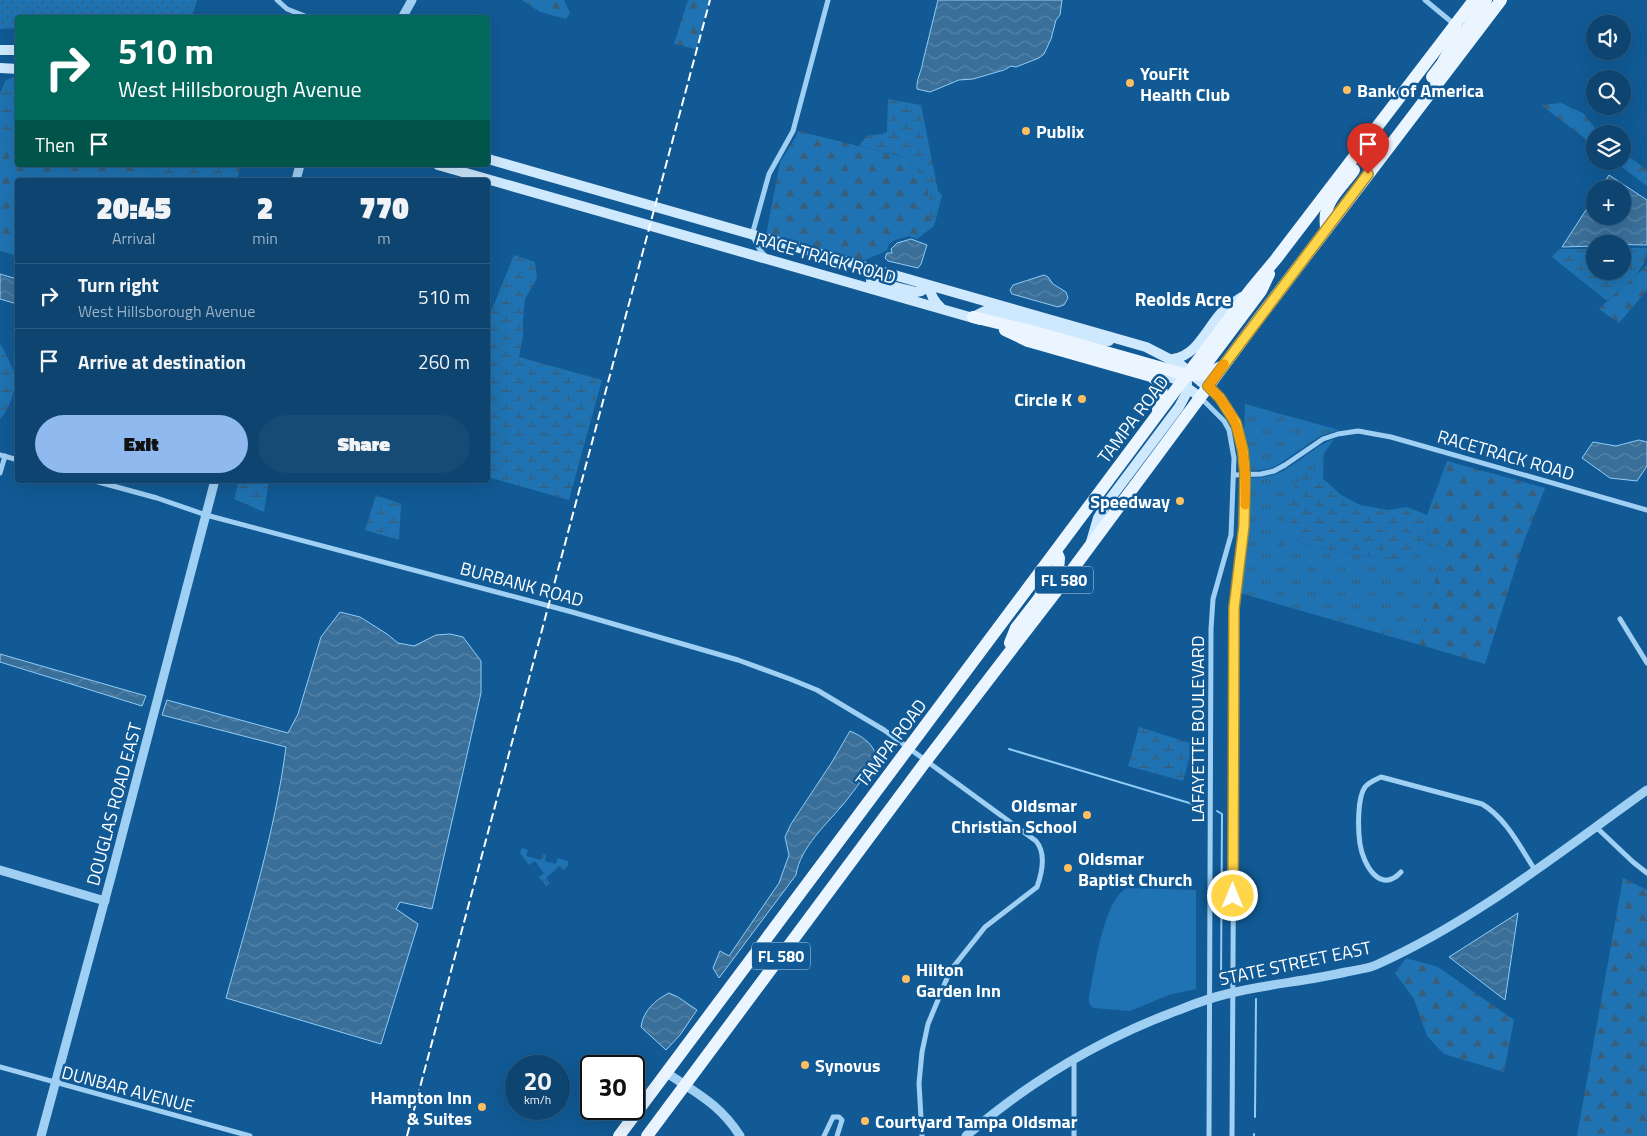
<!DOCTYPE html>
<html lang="en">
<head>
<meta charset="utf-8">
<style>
  :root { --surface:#0d4470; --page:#164b75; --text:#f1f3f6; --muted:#9ab0c3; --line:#2d5c83; --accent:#90b9f0 }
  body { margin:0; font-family:"Titillium Web",sans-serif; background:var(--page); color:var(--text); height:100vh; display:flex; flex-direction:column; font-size:19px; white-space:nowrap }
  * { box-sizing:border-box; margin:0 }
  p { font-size:16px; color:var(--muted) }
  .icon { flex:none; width:28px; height:28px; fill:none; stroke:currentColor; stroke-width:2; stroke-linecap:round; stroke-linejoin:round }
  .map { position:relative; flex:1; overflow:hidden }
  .drawer { position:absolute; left:15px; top:178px; width:475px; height:305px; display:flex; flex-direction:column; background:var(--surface); border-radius:5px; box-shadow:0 5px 20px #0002,0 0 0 1px var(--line) }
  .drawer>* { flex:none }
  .hud { position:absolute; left:15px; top:15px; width:475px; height:152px; border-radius:5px; box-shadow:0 5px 20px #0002,0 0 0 1px var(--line); background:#00695c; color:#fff; overflow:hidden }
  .controls { position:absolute; left:1586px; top:15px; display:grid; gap:10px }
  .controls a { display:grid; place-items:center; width:45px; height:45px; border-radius:50%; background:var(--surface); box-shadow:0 5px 20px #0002,0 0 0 1px var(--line); font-size:25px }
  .speed { position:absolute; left:505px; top:1055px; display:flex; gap:10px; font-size:25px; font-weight:700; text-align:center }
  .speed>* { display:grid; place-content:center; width:65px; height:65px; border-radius:50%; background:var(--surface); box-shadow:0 5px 20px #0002,0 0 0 1px var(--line); line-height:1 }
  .speed small { font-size:12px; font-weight:400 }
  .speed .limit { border:2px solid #111; border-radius:8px; background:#fff; color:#111 }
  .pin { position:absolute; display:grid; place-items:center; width:42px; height:42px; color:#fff; margin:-51px -21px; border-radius:50% 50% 50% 0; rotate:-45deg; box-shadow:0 0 5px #0007 }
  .pin .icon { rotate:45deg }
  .me { position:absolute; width:55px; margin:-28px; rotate:0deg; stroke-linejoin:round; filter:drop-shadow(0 0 4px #0008) }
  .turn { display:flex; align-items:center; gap:18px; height:105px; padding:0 20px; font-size:22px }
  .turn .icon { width:65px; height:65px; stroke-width:2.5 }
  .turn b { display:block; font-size:35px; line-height:42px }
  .then { display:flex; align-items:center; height:48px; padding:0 20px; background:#0003; gap:10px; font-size:19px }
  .eta { display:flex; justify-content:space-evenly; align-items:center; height:85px; text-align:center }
  .eta b { font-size:30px; font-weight:800; line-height:35px }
  .button { display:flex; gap:10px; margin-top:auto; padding:10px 20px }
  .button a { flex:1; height:58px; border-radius:30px; background:var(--accent); color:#111; font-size:20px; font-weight:800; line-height:58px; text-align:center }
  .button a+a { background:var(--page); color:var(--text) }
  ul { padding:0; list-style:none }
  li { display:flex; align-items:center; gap:15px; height:65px; padding:0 20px; border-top:1px solid var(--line) }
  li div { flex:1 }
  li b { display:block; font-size:19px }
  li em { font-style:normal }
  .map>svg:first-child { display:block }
</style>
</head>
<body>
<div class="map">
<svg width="1647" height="1136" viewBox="0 0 1647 1136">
  <defs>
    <pattern id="grass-tufts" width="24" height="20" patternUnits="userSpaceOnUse" patternTransform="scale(1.25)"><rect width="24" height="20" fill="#1f73b2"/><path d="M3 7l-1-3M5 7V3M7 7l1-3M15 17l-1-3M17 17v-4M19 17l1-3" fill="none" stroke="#385e7a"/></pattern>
    <pattern id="forest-firs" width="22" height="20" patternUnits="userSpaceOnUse" patternTransform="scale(1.25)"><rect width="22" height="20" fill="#1f73b2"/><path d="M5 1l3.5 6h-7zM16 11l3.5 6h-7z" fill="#385e7a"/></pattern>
    <pattern id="wetland-marsh" width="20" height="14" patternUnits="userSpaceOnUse" patternTransform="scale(1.25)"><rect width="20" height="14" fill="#1f73b2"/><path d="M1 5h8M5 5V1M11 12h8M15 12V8" fill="none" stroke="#385e7a"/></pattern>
    <pattern id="park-dots" width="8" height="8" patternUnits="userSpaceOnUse" patternTransform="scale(1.25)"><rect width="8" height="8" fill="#1f73b2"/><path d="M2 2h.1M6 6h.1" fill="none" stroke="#385e7a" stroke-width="1.8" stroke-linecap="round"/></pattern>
    <pattern id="water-waves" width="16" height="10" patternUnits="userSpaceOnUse" patternTransform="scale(1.25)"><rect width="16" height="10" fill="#3a6f99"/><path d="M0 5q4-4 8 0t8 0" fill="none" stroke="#5885a8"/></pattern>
  </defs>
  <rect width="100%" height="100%" fill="#115a95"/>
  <g fill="url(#grass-tufts)">
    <polygon points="1245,404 1339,430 1320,436 1282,462 1272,468 1260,470 1249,471 1244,436"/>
    <path d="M1334 439 1324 453 1323 479 1313 469 1297 542C1335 553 1374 558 1413 559L1428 540 1444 551 1417 644 1240 593 1249 527V478C1258 478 1268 477 1276 474 1298 465 1312 447 1334 439Z"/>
    <polygon points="522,848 528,850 526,856 541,860 543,854 546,855 545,861 556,864 558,858 568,861 568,865 564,870 559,866 546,878 550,883 546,886 539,877 544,873 535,861 529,865 520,853"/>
  </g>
  <g fill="url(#forest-firs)">
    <polygon points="522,0 564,0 570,13 566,19 540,12"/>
    <polygon points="688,0 710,0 696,49 674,44"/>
    <polygon points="1561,103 1583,113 1600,134 1595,134 1595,146 1541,105"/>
    <polygon points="798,131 907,158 913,168 923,176 928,189 928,215 936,219 934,226 917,239 909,236 895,240 889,244 887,250 882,253 859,262 766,235 780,162 795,138"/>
    <polygon points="0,133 17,151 18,165 147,165 157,180 18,180 17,256 0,251"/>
    <polygon points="1623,152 1647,170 1647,186 1614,161 1622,161"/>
    <polygon points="224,165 241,165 237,180 219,180"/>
    <polygon points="1647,265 1647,290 1619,323 1599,309"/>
    <polygon points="1447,461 1545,488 1524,541 1485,664 1417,644 1444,551 1428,540 1427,515"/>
    <polygon points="1623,878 1647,890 1647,1136 1577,1136"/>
    <polygon points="1406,958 1438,967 1514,1020 1504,1072 1444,1054 1427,1036 1414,999 1395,973"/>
  </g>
  <g fill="url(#wetland-marsh)">
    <polygon points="17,76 18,76 17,151 0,133 0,93 6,80"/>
    <polygon points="888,99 921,105 938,191 942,195 936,219 928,215 928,189 923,176 913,168 907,158 859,146 866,136 882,134 887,132"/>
    <polygon points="147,165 224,165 219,180 157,180"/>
    <path d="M1623 248H1647C1647 272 1623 286 1607 301L1552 257 1559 249H1595V271H1622Z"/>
    <polygon points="514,255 535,262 537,278 525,299 523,319 523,336 519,357 602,380 569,500 488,477 488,315 490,314"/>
    <path d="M0 344C4 349 14 370 15 377 16 390 9 410 0 419Z"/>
    <path d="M1313 469 1341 495 1360 505 1388 510 1407 507 1427 515 1428 540 1413 559C1374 558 1335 553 1297 542L1290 530 1289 498 1301 474Z"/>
    <polygon points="239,480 269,480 264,512 234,499"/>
    <polygon points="376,495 401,504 399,540 365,530"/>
    <polygon points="1139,727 1193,744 1183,781 1128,766"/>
  </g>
  <polygon fill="url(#park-dots)" points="0,0 197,0 192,17 18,18 17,28 0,29"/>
  <path fill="#1f73b2" d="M1127 888 1196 890V989L1169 995 1130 1011 1093 1008 1089 1003V998C1094 974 1103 899 1127 888Z"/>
  <g fill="url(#water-waves)" stroke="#90ccf7">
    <path d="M938 0H1062L1060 15 1056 20 1051 39 1044 54 1039 58 1016 67 1011 66 1004 70 973 79 959 80 930 92 917 89C916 79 922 71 923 61Z"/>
    <polygon points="1609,175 1647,200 1647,245 1595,244 1595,246 1562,247 1595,196 1595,216 1622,216 1622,189 1600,189"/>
    <polygon points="911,239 927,245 921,264 918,268 888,261 885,258 887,253 892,253 891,249 897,243"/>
    <polygon points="0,274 17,279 17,304 0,299"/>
    <polygon points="1044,275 1048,277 1053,284 1066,292 1068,298 1064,305 1058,307 1012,294 1010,290 1013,285"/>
    <polygon points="1639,440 1647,442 1647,466 1637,481 1610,478 1582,458 1593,442 1616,446"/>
    <path d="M340 612 360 617 387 634 398 643 414 646 436 635 450 634 463 637 481 661V693L432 909 400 902 396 909 418 924 381 1044 226 998C249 916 275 832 286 747L162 715 167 700 288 733 298 714 321 637Z"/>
    <polygon points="0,654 146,696 142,706 0,662"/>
    <path d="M850 731C864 737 875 745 877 760 866 774 856 788 846 801 828 823 800 847 796 875L719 978 713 968 720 951 729 956 779 883 789 855 785 837 791 824 832 762Z"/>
    <polygon points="1518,913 1505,1000 1449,957"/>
    <path d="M669 993 678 997 697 1010 680 1035 666 1050 641 1027C643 1011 655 1000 669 993Z"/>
  </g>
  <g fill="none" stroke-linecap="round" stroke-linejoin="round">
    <g stroke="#90ccf7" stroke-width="2">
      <polyline points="1009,749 1196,805"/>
      <polyline points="1217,811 1222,814 1221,981"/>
      <polyline points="1255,1117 1256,999"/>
      <polyline points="1254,1136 1254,1134"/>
    </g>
    <g stroke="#9fcff3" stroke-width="5">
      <polyline points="277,0 287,9 310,18"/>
      <polyline points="1425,0 1454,24"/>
      <polyline points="766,257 760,250 752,235 769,174 793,131 828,0"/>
      <path d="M1209 388C1268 439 1241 540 1235 608L1232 1136"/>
      <polyline points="1200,397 1224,421 1229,430 1234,458 1231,535 1213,599 1211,629 1209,1136"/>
      <polyline points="0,455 18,460"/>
      <polyline points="0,473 5,456"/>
      <polyline points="1234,475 1261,474 1274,471 1285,465 1323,439 1338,434 1358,431 1391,437 1647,510"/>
      <path d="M91 480 157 498 206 515 572 612 738 660 790 679 817 690 884 730 1036 841C1046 853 1042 873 1037 887L985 927 950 971 928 1024 922 1052 919 1083 922 1136"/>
      <polyline points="1620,619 1647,663"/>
      <polyline points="1596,827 1633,862 1647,873"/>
      <path d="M1401 872C1380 895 1363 864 1360 844 1358 831 1357 798 1365 787 1369 782 1375 780 1381 777L1482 804C1506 818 1520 847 1535 870"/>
      <polyline points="0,1067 250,1136"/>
      <polyline points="824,1136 833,1117 839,1117 842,1120 837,1136"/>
      <polyline points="1074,1136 1074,1058"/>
    </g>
    <g stroke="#9fcff3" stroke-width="9">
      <polyline points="402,18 412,0"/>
      <polyline points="296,180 300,165"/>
      <polyline points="0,870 105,901"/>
      <path d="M667 1073C696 1093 720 1104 740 1136"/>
      <polyline points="41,1136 111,877 215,480"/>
      <path d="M966 1136C1030 1081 1100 1039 1179 1010 1196 1003 1213 997 1231 993 1268 984 1308 981 1346 972 1355 970 1367 969 1376 965 1474 921 1560 852 1647 790"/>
    </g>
    <g stroke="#cee8fd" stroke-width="10">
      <polyline points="0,50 18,50"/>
      <polyline points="0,68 18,69"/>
      <polyline points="488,159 1146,347 1181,365 1207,387"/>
      <polyline points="438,165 980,320"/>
      <path d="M871 281 916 292 921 291 929 286C931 296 934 301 941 308"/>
      <polyline points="973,317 985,311 991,311 1095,341 1109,341"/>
      <path d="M1173 359C1199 355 1207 326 1225 309 1230 304 1237 301 1242 297"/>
      <polyline points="1152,371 1175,379 1200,397"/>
      <polyline points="1091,542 1098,518 1107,503 1179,407 1186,394 1187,383"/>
    </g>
    <g stroke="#ebf5ff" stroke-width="12">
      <polyline points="1462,48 1465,32 1484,5 1486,0"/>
      <polyline points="1432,77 1442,64 1457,37 1455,25"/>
      <path d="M1326 230C1326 225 1325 219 1326 214 1328 198 1345 183 1354 170"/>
      <path d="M973 317 1035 332 1187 375C1201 376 1209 373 1221 367"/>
      <path d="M1005 330 1028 341 1151 376C1165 384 1163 396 1158 410"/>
      <polyline points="1203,371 1207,363 1261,291 1269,274"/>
      <polyline points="1010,643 1016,628 1037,601 1058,570 1059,558 1056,551"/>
      <polyline points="619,1136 1251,289 1276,259 1474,0"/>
      <polyline points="647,1136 926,761 1058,589 1259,318 1501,0"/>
    </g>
    <polyline stroke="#fff" stroke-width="2" stroke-dasharray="9 4" stroke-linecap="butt" points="407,1136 710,0"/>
  </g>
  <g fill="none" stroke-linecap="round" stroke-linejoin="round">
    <defs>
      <polyline id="route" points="1233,896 1234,608 1244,526 1245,475 1243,451 1236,423 1220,398 1208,386 1368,174"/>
    </defs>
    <use href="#route" stroke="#a68a30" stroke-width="12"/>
    <use href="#route" stroke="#ffd54a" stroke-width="9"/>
    <path stroke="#f59e0b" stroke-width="9" d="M1224 364 1208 386C1245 419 1246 459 1245 505"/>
  </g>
  <g fill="#ffbf61" stroke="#115a95" stroke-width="2">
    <circle cx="1130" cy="83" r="5"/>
    <circle cx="1347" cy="90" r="5"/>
    <circle cx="1026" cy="131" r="5"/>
    <circle cx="1082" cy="399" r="5"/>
    <circle cx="1180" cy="501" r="5"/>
    <circle cx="1087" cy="815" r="5"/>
    <circle cx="1068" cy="868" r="5"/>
    <circle cx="906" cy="979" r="5"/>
    <circle cx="805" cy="1065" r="5"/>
    <circle cx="482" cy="1107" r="5"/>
    <circle cx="865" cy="1121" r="5"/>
  </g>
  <g text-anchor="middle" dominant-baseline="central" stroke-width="5" stroke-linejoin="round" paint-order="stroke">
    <g fill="#115a95" stroke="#b8cedf" stroke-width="1">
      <rect x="1035" y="566.5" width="58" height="27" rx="4"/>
      <rect x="752" y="942.5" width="58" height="27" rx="4"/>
    </g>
    <g font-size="16" font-weight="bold" fill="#fff">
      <text x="1064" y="580">FL 580</text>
      <text x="781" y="956">FL 580</text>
    </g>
    <g font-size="18" font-weight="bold" fill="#fff" stroke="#115a95" text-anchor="start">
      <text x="1140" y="73">YouFit<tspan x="1140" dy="21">Health Club</tspan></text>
      <text x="1357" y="90">Bank of America</text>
      <text x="1036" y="131">Publix</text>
      <text x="1072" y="399" text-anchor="end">Circle K</text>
      <text x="1170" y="501" text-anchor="end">Speedway</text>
      <text x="1077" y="805" text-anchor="end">Oldsmar<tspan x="1077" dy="21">Christian School</tspan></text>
      <text x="1078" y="858">Oldsmar<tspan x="1078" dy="21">Baptist Church</tspan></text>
      <text x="916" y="969">Hilton<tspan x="916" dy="21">Garden Inn</tspan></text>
      <text x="815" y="1065">Synovus</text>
      <text x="472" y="1097" text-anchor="end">Hampton Inn<tspan x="472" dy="21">&amp; Suites</tspan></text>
      <text x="875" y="1121">Courtyard Tampa Oldsmar</text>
    </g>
    <g font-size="18" fill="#fff" stroke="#115a95">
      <text transform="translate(826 258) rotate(16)">RACE TRACK ROAD</text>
      <text transform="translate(1133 419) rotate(-53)">TAMPA ROAD</text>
      <text transform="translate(1506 455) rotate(16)">RACETRACK ROAD</text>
      <text transform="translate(522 584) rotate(15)">BURBANK ROAD</text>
      <text transform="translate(1197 729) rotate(-90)">LAFAYETTE BOULEVARD</text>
      <text transform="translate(891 743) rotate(-53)">TAMPA ROAD</text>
      <text transform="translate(114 804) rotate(-75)">DOUGLAS ROAD EAST</text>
      <text transform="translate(1295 963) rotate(-12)">STATE STREET EAST</text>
      <text transform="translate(128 1089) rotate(15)">DUNBAR AVENUE</text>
    </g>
    <g font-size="19" font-weight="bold" fill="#fff" stroke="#115a95">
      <text x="1183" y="298">Reolds Acre</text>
    </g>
  </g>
</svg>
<div class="controls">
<a><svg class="icon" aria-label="sound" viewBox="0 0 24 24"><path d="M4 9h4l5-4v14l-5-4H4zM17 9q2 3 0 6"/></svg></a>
<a><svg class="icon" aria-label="search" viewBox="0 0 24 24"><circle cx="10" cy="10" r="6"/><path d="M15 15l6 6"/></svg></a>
<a><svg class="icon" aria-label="layers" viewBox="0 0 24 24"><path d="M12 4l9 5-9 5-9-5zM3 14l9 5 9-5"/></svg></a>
<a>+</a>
<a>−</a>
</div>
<div class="speed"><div>20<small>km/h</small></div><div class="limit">30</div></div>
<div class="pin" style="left:1368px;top:174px;background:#d93025"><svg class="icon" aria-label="arrive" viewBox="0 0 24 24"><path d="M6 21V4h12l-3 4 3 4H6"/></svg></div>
<svg class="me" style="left:1233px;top:896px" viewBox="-20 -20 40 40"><circle r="17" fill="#ffd54a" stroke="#fff" stroke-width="3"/><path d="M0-11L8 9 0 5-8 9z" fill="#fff"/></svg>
<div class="hud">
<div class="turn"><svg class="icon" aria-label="right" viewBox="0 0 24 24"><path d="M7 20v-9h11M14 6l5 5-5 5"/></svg><div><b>510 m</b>West Hillsborough Avenue</div></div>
<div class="then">Then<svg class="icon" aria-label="arrive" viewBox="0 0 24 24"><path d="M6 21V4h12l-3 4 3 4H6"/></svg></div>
</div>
<section class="drawer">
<div class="eta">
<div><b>20:45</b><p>Arrival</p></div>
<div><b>2</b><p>min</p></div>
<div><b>770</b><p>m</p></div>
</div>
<ul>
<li><svg class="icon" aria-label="right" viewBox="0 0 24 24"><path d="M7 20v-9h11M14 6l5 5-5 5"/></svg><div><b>Turn right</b><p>West Hillsborough Avenue</p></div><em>510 m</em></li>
<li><svg class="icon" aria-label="arrive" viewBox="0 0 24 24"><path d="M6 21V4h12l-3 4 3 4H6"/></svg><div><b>Arrive at destination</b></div><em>260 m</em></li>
</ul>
<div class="button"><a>Exit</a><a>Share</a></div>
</section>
</div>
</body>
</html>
